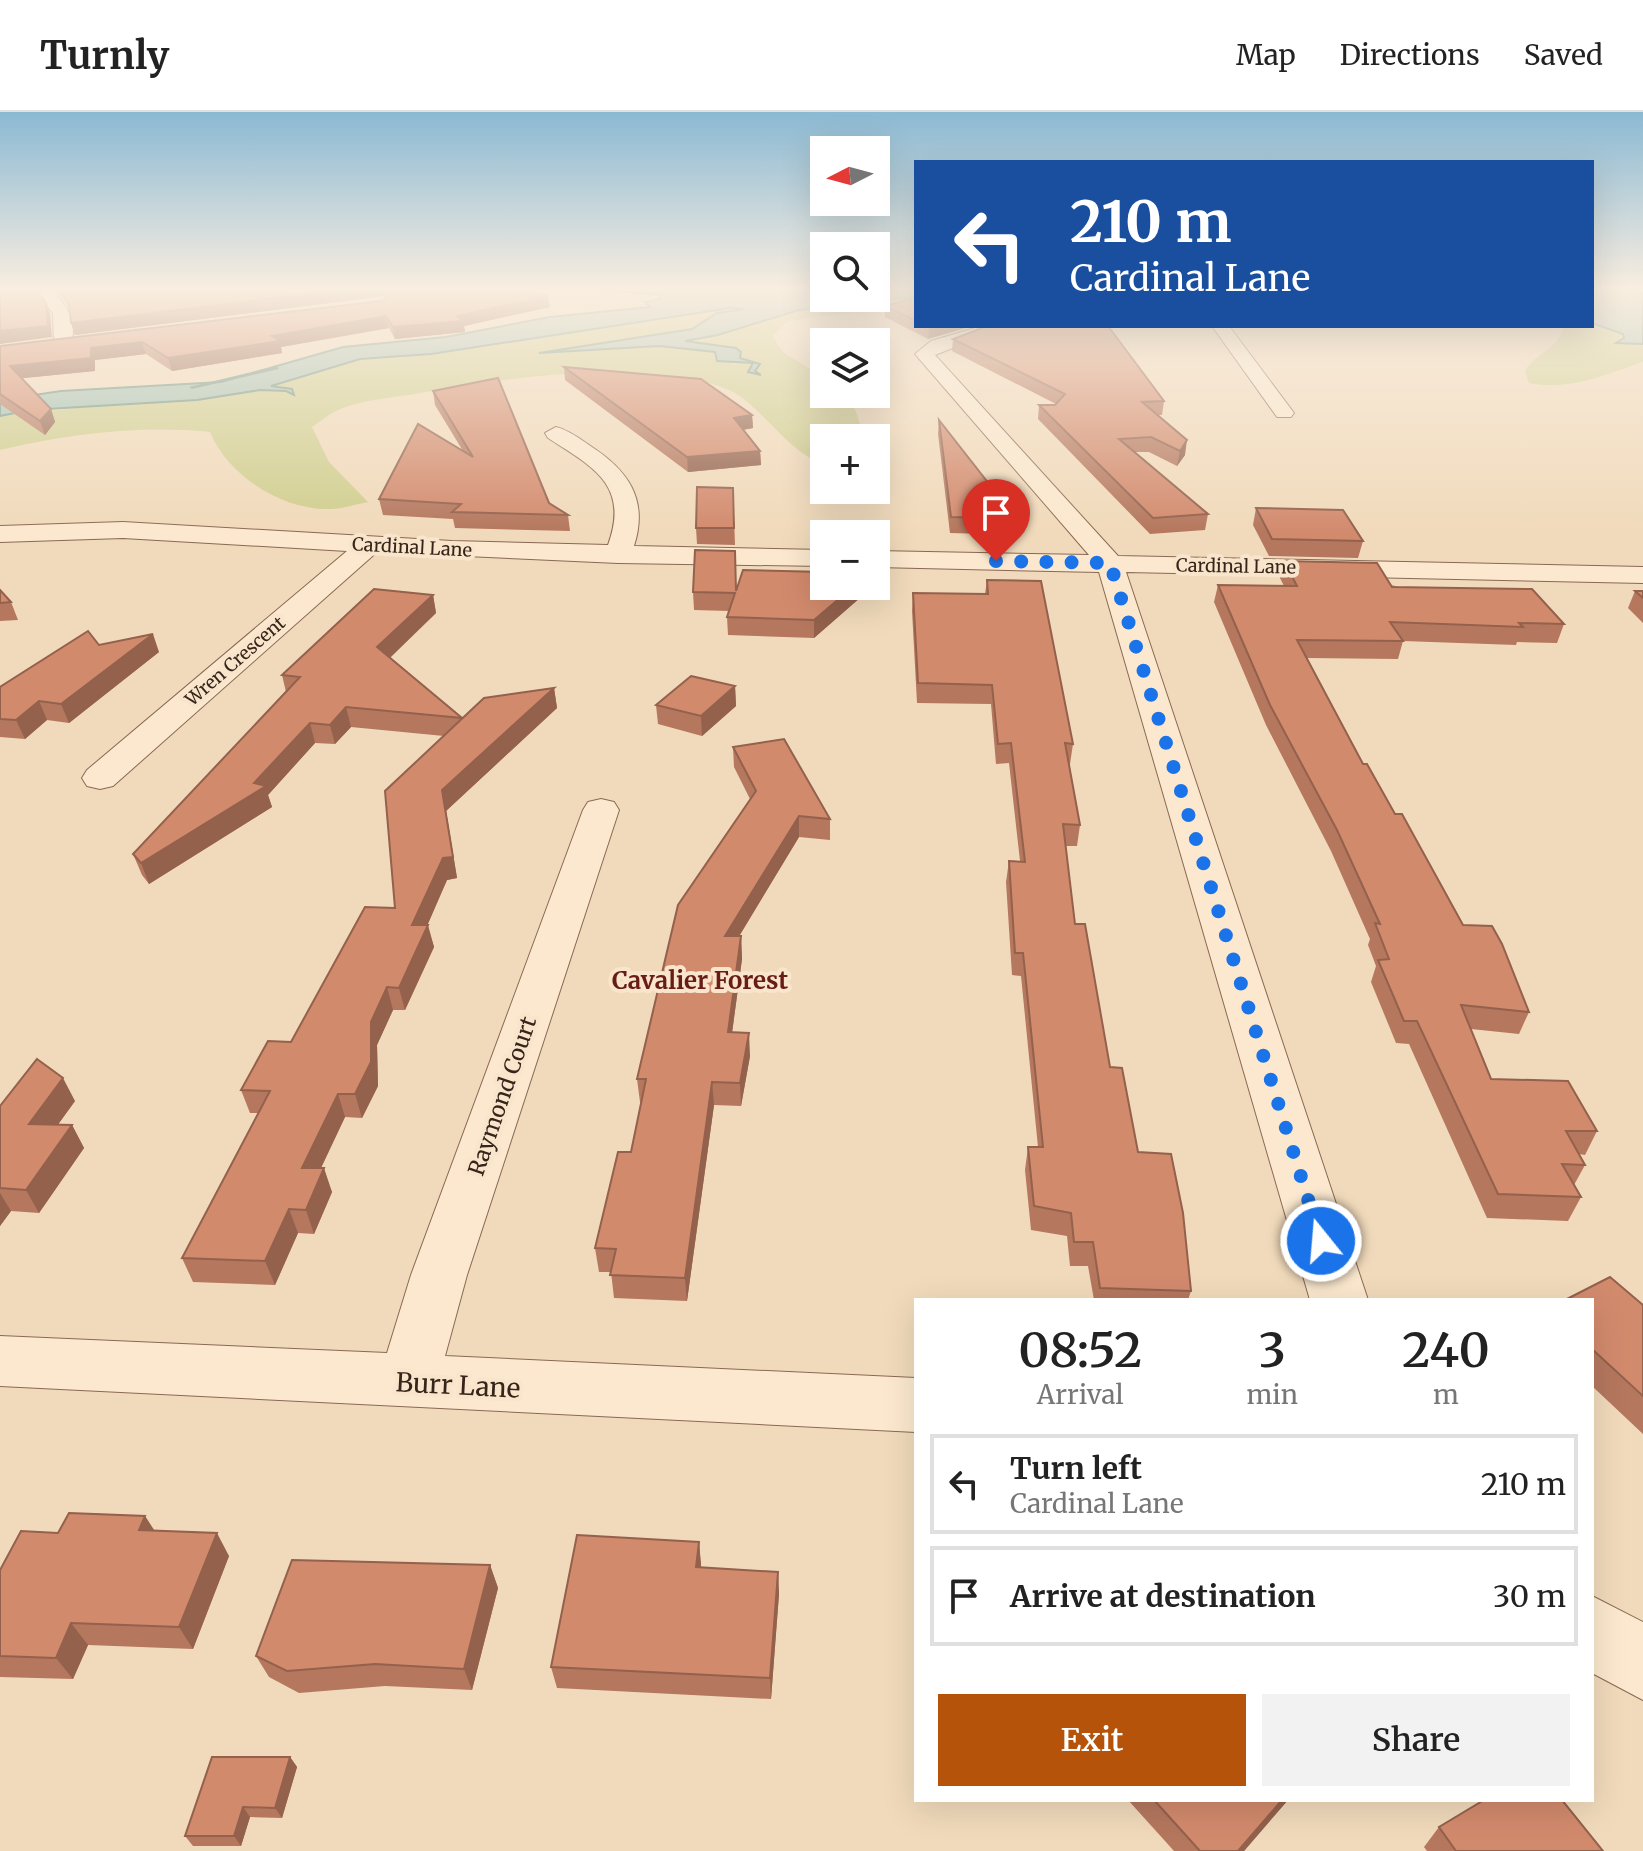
<!DOCTYPE html>
<html lang="en">
<head>
<meta charset="utf-8">
<style>
  :root { --surface:#fff; --page:#f2f2f2; --text:#222; --muted:#767676; --line:#e0e0e0; --accent:#b45309 }
  body { margin:0; font-family:Merriweather,serif; background:var(--page); color:var(--text); height:100vh; display:flex; flex-direction:column; font-size:30px; white-space:nowrap }
  * { box-sizing:border-box; margin:0 }
  p { font-size:26px; color:var(--muted) }
  .icon { flex:none; width:44px; height:44px; fill:none; stroke:currentColor; stroke-width:2; stroke-linecap:round; stroke-linejoin:round }
  .map { position:relative; flex:1; overflow:hidden }
  .panel { position:absolute; left:914px; top:1186px; width:680px; height:504px; display:flex; flex-direction:column; background:var(--surface); border-radius:0px; box-shadow:0 8px 32px #0002 }
  .panel>* { flex:none }
  .top-card { position:absolute; left:914px; top:48px; width:680px; height:168px; border-radius:0px; box-shadow:0 8px 32px #0002; background:#1a4fa0; color:#fff; overflow:hidden }
  .needle { width:52px; rotate:264deg }
  .controls { position:absolute; left:810px; top:24px; display:grid; gap:16px }
  .controls a { display:grid; place-items:center; width:80px; height:80px; border-radius:0px; background:var(--surface); box-shadow:0 8px 32px #0002; font-size:40px }
  .pin { position:absolute; display:grid; place-items:center; width:68px; height:68px; color:#fff; margin:-82px -34px; border-radius:50% 50% 50% 0; rotate:-45deg; box-shadow:0 0 8px #0007 }
  .pin .icon { rotate:45deg }
  .me { position:absolute; width:88px; margin:-44px; rotate:343deg; stroke-linejoin:round; filter:drop-shadow(0 0 6px #0008) }
  .turn { display:flex; align-items:center; gap:28px; height:168px; padding:0 24px; font-size:36px }
  .turn .icon { width:104px; height:104px; stroke-width:2.5 }
  .turn b { display:block; font-size:56px; line-height:68px }
  .eta { display:flex; justify-content:space-evenly; align-items:center; height:136px; text-align:center }
  .eta b { font-size:48px; font-weight:600; line-height:56px }
  .cta { display:flex; gap:16px; margin-top:auto; padding:16px 24px }
  .cta a { flex:1; height:92px; border-radius:0px; background:var(--accent); color:#fff; font-size:32px; font-weight:600; line-height:92px; text-align:center }
  .cta a+a { background:var(--page); color:var(--text) }
  ul { padding:0; list-style:none }
  li { display:flex; align-items:center; gap:24px; height:100px; margin:0 16px 12px; padding:0 8px; border:4px solid var(--line); border-radius:0px }
  li div { flex:1 }
  li b { display:block; font-size:30px }
  li em { font-style:normal }
  header { display:flex; align-items:center; gap:48px; box-sizing:border-box; height:112px; padding:0 40px; background:var(--surface); border-bottom:2px solid var(--line) }
  header strong { font-size:38px }
  nav { display:flex; gap:44px; margin-inline-start:auto; font-size:28px }
  .map>svg:first-child { display:block }
</style>
</head>
<body>
<header>
<strong>Turnly</strong>
<nav><a>Map</a><a>Directions</a><a>Saved</a></nav>
</header>
<div class="map">
<svg width="1643" height="1739" viewBox="0 0 1643 1739">
  <rect width="100%" height="100%" fill="#f1dabb"/>
  <g fill="#cfce8e">
    <path d="M916 184V191L789 209 772 224 784 241 824 265V282L851 285 860 312 859 326H824V353C785 338 759 291 729 278 647 243 502 267 415 282 390 286 361 288 338 298 329 302 320 310 312 315L329 350 368 390C356 392 343 397 331 397 283 399 228 364 210 320 140 313 69 322 0 338V304L250 278 286 279 292 277 270 274 360 247 398 246 695 200 746 197 717 201 692 217 544 240 659 234 715 240 733 252 753 251 754 260 758 250 740 246 731 235 684 230 718 223 799 198Z"/>
    <path d="M1592 211 1623 222 1624 226 1618 231 1643 232V250C1604 263 1570 279 1529 271L1525 259C1536 240 1559 237 1564 214H1592Z"/>
  </g>
  <g fill="#9fc1b3" stroke="#678f80" stroke-width="2">
    <polygon points="592,177 824,177 824,186 876,186 876,177 916,177 916,184 799,198 718,223 685,229 736,236 741,240 740,246 760,252 755,259 761,263 748,260 753,251 717,249 715,240 659,234 539,241 692,217 717,201 744,197 730,196 431,242 360,247 271,274 292,277 294,283 286,279 260,278 197,288 30,298 0,304 0,288 61,279 221,270 343,235 446,225 550,205 650,195 645,190 660,187 658,183"/>
    <polygon points="1592,177 1643,177 1643,232 1616,231 1624,226 1623,222 1592,211"/>
  </g>
  <g fill="none" stroke-linecap="round" stroke-linejoin="round">
    <polygon fill="#678f80" fill-rule="evenodd" points="277,254 279,257 192,277 189,275"/>
    <defs>
      <g id="minor">
        <path d="M33 177H50C67 192 80 214 69 237L63 238 54 233 53 201Z"/>
        <polygon points="982,214 1008,214 935,243 1118,444 1643,455 1643,471 1126,460 1368,1188 1310,1188 1099,460 876,455 876,439 1089,443 915,242 931,229"/>
        <polygon points="1212,214 1229,214 1294,301 1291,305 1277,305"/>
        <path d="M556 315C568 318 579 326 589 333 628 358 649 387 634 434L824 438V454L618 451 377 440 113 674 100 677 87 674 82 666 87 658 347 439 123 426 0 430V414L123 410 452 429 608 433C630 373 593 355 548 326L545 321Z"/>
        <polygon points="601,687 614,690 619,698 467,1163 445,1244 916,1266 916,1320 0,1274 0,1224 387,1241 411,1163 583,698 588,690"/>
        <polygon points="1592,1484 1643,1510 1643,1588 1592,1561"/>
      </g>
    </defs>
    <use href="#minor" stroke="#896954" stroke-width="2"/>
    <use href="#minor" fill="#fbe8ce" fill-rule="evenodd"/>
  </g>
  <g fill="#b5775e">
    <polygon points="54,177 521,177 550,195 464,214 465,220 395,227 389,216 281,235 282,241 172,259 146,242 95,248 95,259 22,266 51,297 55,310 45,323 0,292 0,234 382,189 386,186 384,184 75,223 70,198 63,186"/>
    <polygon points="916,186 916,214 972,214 928,227 885,205 885,194"/>
    <polygon points="953,227 1164,289 1162,303 1157,303 1185,343 1177,354 1149,340 1135,340 1208,402 1205,418 1150,422 1038,307 1039,293 1056,292 952,239"/>
    <polygon points="564,255 752,303 753,316 743,318 760,339 761,353 688,360 565,268"/>
    <polygon points="433,279 549,391 568,403 570,419 455,416 453,407 383,403 379,387 463,339 435,293"/>
    <polygon points="939,308 992,393 986,422 950,421 938,322"/>
    <polygon points="733,376 735,433 697,432 696,416"/>
    <polygon points="1256,396 1363,429 1358,446 1269,444 1253,413"/>
    <polygon points="1284,449 1564,512 1557,531 1517,530 1516,533 1403,529 1398,547 1307,546 1363,652 1463,813 1529,900 1519,922 1471,917 1491,967 1597,1019 1585,1043 1579,1042 1585,1053 1574,1073 1581,1085 1568,1109 1487,1106 1409,932 1396,931 1371,870 1376,854 1368,833 1370,827 1331,739 1266,613 1214,490 1218,473 1284,474 1280,466"/>
    <polygon points="987,468 1073,632 1070,652 1069,652 1080,713 1077,734 1066,734 1075,812 1110,955 1138,1040 1191,1179 1188,1188 1094,1188 1088,1154 1070,1154 1067,1124 1031,1118 1025,1058 1028,1035 1038,1035 1021,864 1012,863 1006,770 1009,749 1020,749 1009,651 996,652 991,592 917,591 912,499 913,481 985,482"/>
    <polygon points="824,474 869,474 869,478 814,526 728,523 727,505 729,499 694,498 693,480"/>
    <polygon points="0,478 11,490 18,508 0,509"/>
    <polygon points="1635,479 1643,479 1643,511 1628,496"/>
    <polygon points="433,483 436,501 390,546 462,607 554,576 557,596 446,699 457,766 447,768 427,813 434,835 405,898 393,898 377,933 378,974 362,1006 345,1005 321,1056 332,1080 314,1122 298,1121 275,1173 193,1170 182,1146 258,1001 250,1001 241,978 291,930 395,796 444,624 351,615 335,632 315,631 268,683 272,695 149,772 142,763 133,742 286,580 282,563"/>
    <polygon points="99,533 159,540 69,611 47,608 25,627 0,625 0,575"/>
    <polygon points="735,574 736,594 702,624 658,612 656,593"/>
    <polygon points="733,635 830,707 830,728 799,725 739,824 741,824 742,847 732,921 750,944 741,994 714,993 687,1189 614,1186 611,1160 599,1160 595,1136 631,1040 642,990 640,990 637,967 750,687 734,655"/>
    <polygon points="75,989 58,1012 72,1013 84,1036 39,1101 11,1099 0,1114 0,994"/>
    <polygon points="1592,1188 1643,1193 1643,1322 1592,1274"/>
    <polygon points="145,1404 154,1419 229,1444 193,1537 88,1533 73,1567 0,1565 0,1458 58,1421"/>
    <polygon points="699,1430 701,1456 778,1460 779,1482 771,1587 557,1576 551,1555"/>
    <polygon points="490,1453 498,1476 472,1578 385,1574 299,1581 269,1565 256,1544"/>
    <polygon points="290,1645 297,1655 282,1706 250,1705 241,1734 193,1734 185,1724"/>
    <polygon points="1128,1688 1288,1688 1244,1739 1174,1739"/>
    <polygon points="1439,1715 1603,1739 1427,1739 1424,1735"/>
  </g>
  <g fill="#93614c">
    <polygon points="348,177 382,177 384,184 75,223 71,211"/>
    <polygon points="548,184 550,195 464,214 465,220 395,227 393,215 457,204"/>
    <polygon points="46,191 50,202 52,225 0,232 0,219"/>
    <polygon points="386,204 389,216 281,235 282,241 172,259 168,246 272,224"/>
    <polygon points="933,214 972,214 928,227 929,215"/>
    <polygon points="142,230 146,242 95,248 95,259 15,267 10,254 91,236"/>
    <polygon points="51,297 55,310 45,323 40,309"/>
    <polygon points="752,303 753,316 735,319 734,306"/>
    <polygon points="1187,328 1185,343 1177,354 1180,339"/>
    <polygon points="760,339 761,353 688,360 687,345"/>
    <polygon points="993,377 992,393 986,422 988,406"/>
    <polygon points="854,474 869,474 869,478 814,526 814,508"/>
    <polygon points="433,483 436,501 381,554 377,535"/>
    <polygon points="153,522 159,540 69,611 61,592"/>
    <polygon points="735,574 736,594 702,624 701,604"/>
    <polygon points="554,576 557,596 446,699 457,766 447,768 418,835 412,813 442,678"/>
    <polygon points="39,589 47,608 25,627 16,608"/>
    <polygon points="346,595 351,615 335,632 330,613"/>
    <polygon points="310,611 315,631 268,683 272,695 149,772 141,751 254,671"/>
    <polygon points="799,704 799,725 726,846 725,824"/>
    <polygon points="428,813 434,835 405,898 399,876"/>
    <polygon points="741,824 742,847 729,943 728,920"/>
    <polygon points="387,875 393,898 377,933 378,974 362,1006 355,982 371,910"/>
    <polygon points="749,921 750,944 741,994 740,971"/>
    <polygon points="63,966 75,989 42,1035 29,1012"/>
    <polygon points="712,970 714,993 687,1189 685,1166"/>
    <polygon points="338,982 345,1005 310,1079 302,1056"/>
    <polygon points="72,1013 84,1036 39,1101 26,1078"/>
    <polygon points="324,1056 332,1080 314,1122 306,1098"/>
    <polygon points="0,1081 11,1099 0,1114"/>
    <polygon points="289,1097 298,1121 275,1173 265,1149"/>
    <polygon points="145,1404 160,1427 139,1418"/>
    <polygon points="217,1421 229,1444 193,1537 179,1515"/>
    <polygon points="699,1430 701,1452 699,1478 696,1455"/>
    <polygon points="490,1453 498,1476 472,1578 464,1557"/>
    <polygon points="778,1460 779,1482 771,1587 770,1566"/>
    <polygon points="71,1511 88,1533 73,1567 56,1546"/>
    <polygon points="290,1645 297,1655 282,1706 275,1696"/>
    <polygon points="1282,1688 1288,1688 1244,1739 1238,1739"/>
    <polygon points="243,1695 250,1705 241,1734 234,1724"/>
  </g>
  <g fill="#d28a6d" stroke="#93614c" stroke-width="2">
    <polygon points="0,177 35,177 46,191 48,214 0,219"/>
    <polygon points="60,177 348,177 71,211 69,193"/>
    <polygon points="388,177 521,177 548,184 457,204 463,209 393,215 386,204 272,224 280,229 168,246 142,230 91,236 91,246 10,254 51,297 40,309 0,282 0,234 382,189 393,180"/>
    <polygon points="916,186 916,209 885,194"/>
    <polygon points="987,214 1108,214 1164,289 1142,290 1187,328 1180,339 1151,325 1119,327 1208,402 1153,406 1039,293 1055,293 1065,282 953,227"/>
    <polygon points="564,255 701,267 752,303 734,306 760,339 687,345"/>
    <polygon points="498,266 549,391 568,403 452,400 461,392 379,387 418,312 473,345 433,279"/>
    <polygon points="939,308 993,377 988,406 951,405"/>
    <polygon points="697,375 733,376 734,416 696,416"/>
    <polygon points="1256,396 1343,398 1363,429 1272,427"/>
    <polygon points="695,438 735,439 736,479 743,458 824,460 824,474 854,474 814,508 727,505 735,481 693,480"/>
    <polygon points="1284,449 1377,451 1392,475 1532,477 1564,512 1519,511 1523,515 1390,510 1403,529 1297,528 1363,652 1367,652 1395,702 1402,702 1463,813 1492,814 1502,832 1529,900 1461,893 1491,967 1568,969 1597,1019 1566,1019 1585,1053 1562,1052 1581,1085 1498,1082 1417,909 1404,909 1378,848 1389,847 1375,811 1380,812 1337,718 1270,593 1218,473 1297,474"/>
    <polygon points="987,468 1041,469 1073,632 1065,631 1080,713 1063,712 1075,812 1085,812 1110,955 1122,956 1138,1040 1171,1042 1183,1101 1191,1179 1100,1176 1093,1130 1074,1130 1071,1101 1034,1094 1028,1035 1043,1035 1023,841 1015,841 1009,749 1025,750 1011,631 998,632 992,573 918,571 913,481 988,482"/>
    <polygon points="374,477 433,483 377,535 462,606 346,595 330,613 310,611 254,671 266,674 141,751 133,742 300,565 282,563"/>
    <polygon points="0,478 11,490 0,491"/>
    <polygon points="1635,479 1643,479 1643,486"/>
    <polygon points="88,519 99,533 153,522 61,592 39,589 16,608 0,607 0,575"/>
    <polygon points="691,564 735,574 701,604 656,593"/>
    <polygon points="554,576 442,678 453,745 443,746 412,813 428,813 399,876 387,875 371,910 371,950 355,982 338,982 302,1056 324,1056 306,1098 289,1097 265,1149 182,1146 270,979 241,978 268,929 291,930 365,795 395,796 385,679 484,586"/>
    <polygon points="784,627 830,707 799,704 725,824 741,824 728,920 749,921 740,971 712,970 685,1166 610,1163 616,1137 595,1136 618,1040 631,1040 646,967 637,967 678,793 756,679 733,635"/>
    <polygon points="37,947 63,966 29,1012 72,1013 26,1078 0,1076 0,994"/>
    <polygon points="1610,1165 1643,1193 1643,1284 1592,1237 1592,1188 1565,1188"/>
    <polygon points="69,1401 145,1404 139,1418 217,1421 179,1515 71,1511 56,1546 0,1544 0,1458 21,1419 58,1421"/>
    <polygon points="577,1423 699,1430 696,1455 778,1460 770,1566 551,1555"/>
    <polygon points="292,1448 490,1453 464,1557 375,1552 287,1559 256,1544"/>
    <polygon points="212,1645 290,1645 275,1696 243,1695 234,1724 185,1724"/>
    <polygon points="1154,1688 1282,1688 1238,1739 1200,1739"/>
    <polygon points="1484,1688 1562,1688 1603,1739 1456,1739 1439,1715"/>
  </g>
  <linearGradient id="sky" x2="0" y2="1"><stop stop-color="#8bb9d3"/><stop offset="0.42" stop-color="#f9eee0"/><stop offset="1" stop-color="#f9eee0" stop-opacity="0"/></linearGradient>
  <rect width="1643" height="421" fill="url(#sky)"/>
  <g fill="none" stroke-linecap="round" stroke-linejoin="round">
    <polyline stroke="#1a73e8" stroke-width="14" stroke-dasharray="0 25.2" points="996,449 1110,451 1321,1129"/>
  </g>
  <g text-anchor="middle" dominant-baseline="central" stroke-width="8" stroke-linejoin="round" paint-order="stroke">
    <g font-size="18" fill="#37241a" stroke="#f8e5cb">
      <text transform="translate(412 435) rotate(3)">Cardinal Lane</text>
      <text transform="translate(1236 454) rotate(1)">Cardinal Lane</text>
      <text transform="translate(235 549) rotate(-41)">Wren Crescent</text>
    </g>
    <g font-size="22" fill="#37241a" stroke="#f8e5cb">
      <text transform="translate(502 984) rotate(-71)">Raymond Court</text>
    </g>
    <g font-size="24" font-weight="bold" fill="#671c16" stroke="#f8e5cb">
      <text x="700" y="868">Cavalier Forest</text>
    </g>
    <g font-size="26" fill="#37241a" stroke="#f8e5cb">
      <text transform="translate(458 1273) rotate(3)">Burr Lane</text>
    </g>
  </g>
</svg>
<div class="controls">
<a><svg class="needle" viewBox="-14 -14 28 28"><path d="M0-13l5 13h-10z" fill="#e53935"/><path d="M0 13l5-13h-10z" fill="#767676"/></svg></a>
<a><svg class="icon" aria-label="search" viewBox="0 0 24 24"><circle cx="10" cy="10" r="6"/><path d="M15 15l6 6"/></svg></a>
<a><svg class="icon" aria-label="layers" viewBox="0 0 24 24"><path d="M12 4l9 5-9 5-9-5zM3 14l9 5 9-5"/></svg></a>
<a>+</a>
<a>−</a>
</div>
<div class="pin" style="left:996px;top:449px;background:#d93025"><svg class="icon" aria-label="arrive" viewBox="0 0 24 24"><path d="M6 21V4h12l-3 4 3 4H6"/></svg></div>
<svg class="me" style="left:1321px;top:1129px" viewBox="-20 -20 40 40"><circle r="17" fill="#1a73e8" stroke="#fff" stroke-width="3"/><path d="M0-11L8 9 0 5-8 9z" fill="#fff"/></svg>
<div class="top-card">
<div class="turn"><svg class="icon" aria-label="left" viewBox="0 0 24 24"><path d="M17 20v-9H6M10 6l-5 5 5 5"/></svg><div><b>210 m</b>Cardinal Lane</div></div>
</div>
<section class="panel">
<div class="eta">
<div><b>08:52</b><p>Arrival</p></div>
<div><b>3</b><p>min</p></div>
<div><b>240</b><p>m</p></div>
</div>
<ul>
<li><svg class="icon" aria-label="left" viewBox="0 0 24 24"><path d="M17 20v-9H6M10 6l-5 5 5 5"/></svg><div><b>Turn left</b><p>Cardinal Lane</p></div><em>210 m</em></li>
<li><svg class="icon" aria-label="arrive" viewBox="0 0 24 24"><path d="M6 21V4h12l-3 4 3 4H6"/></svg><div><b>Arrive at destination</b></div><em>30 m</em></li>
</ul>
<div class="cta"><a>Exit</a><a>Share</a></div>
</section>
</div>
</body>
</html>
